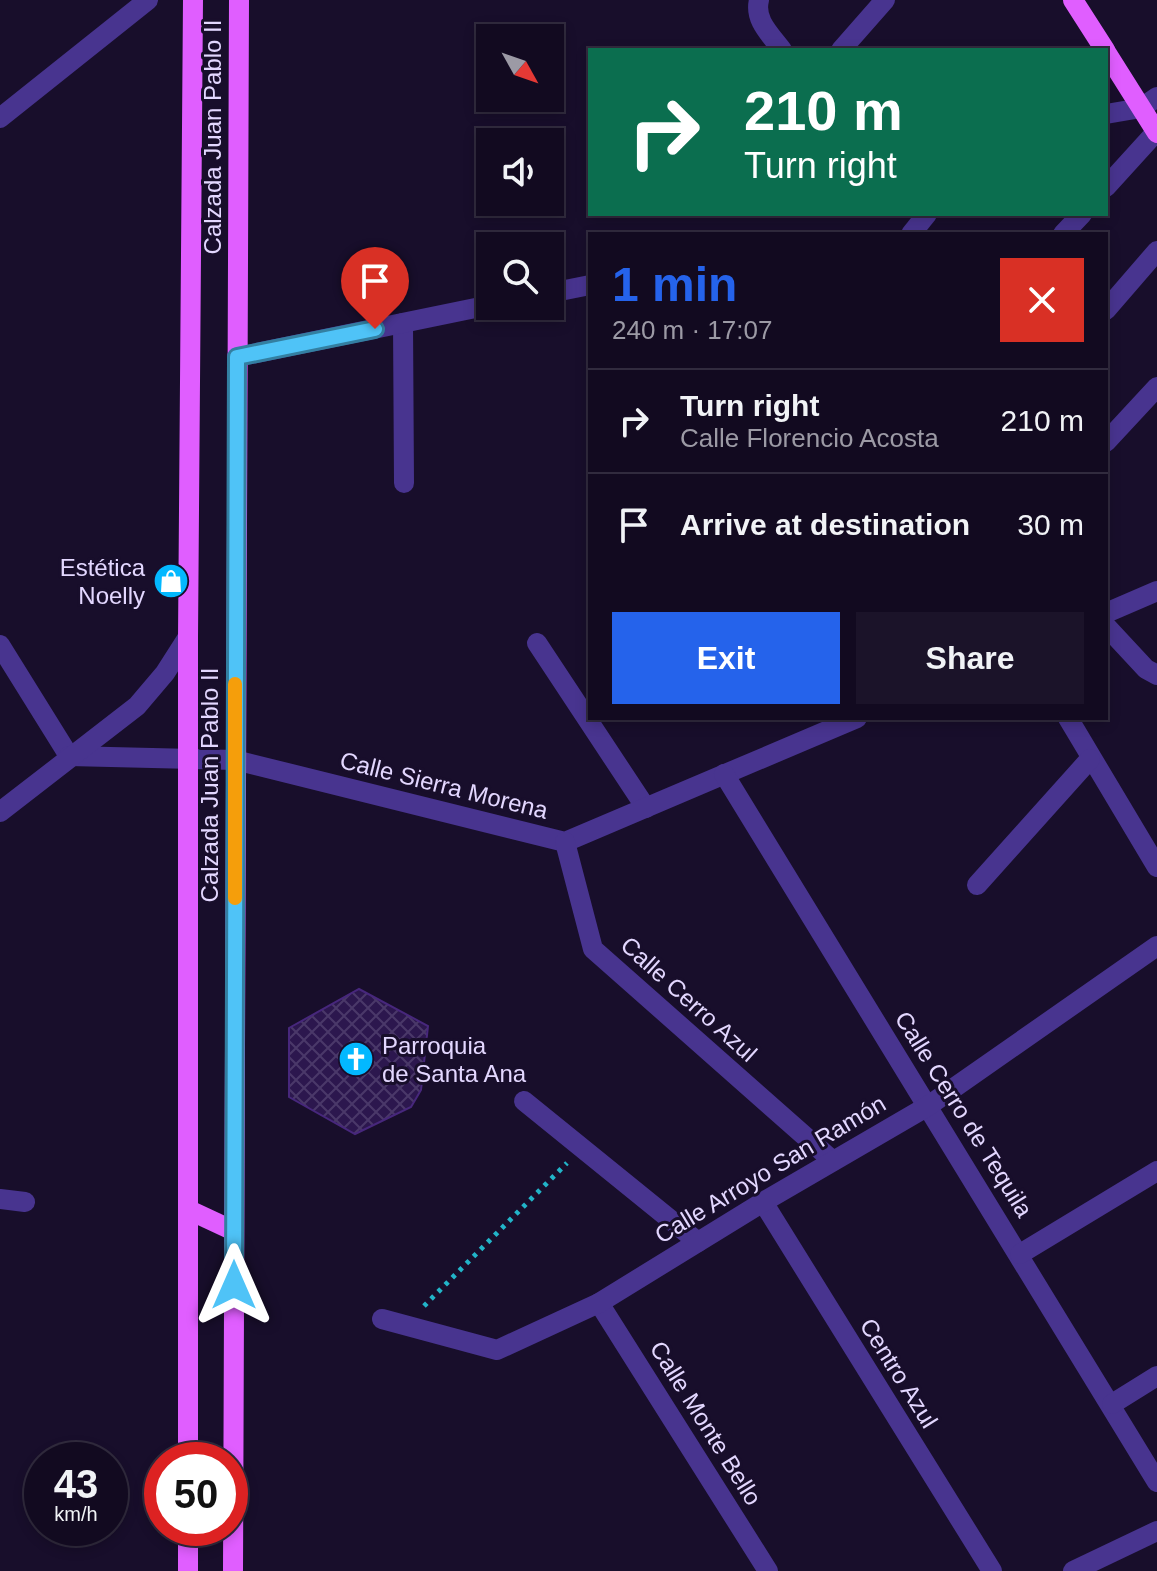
<!DOCTYPE html>
<html lang="en">
<head>
<meta charset="utf-8">
<style>
  :root { --surface:#120a20; --page:#1b1329; --text:#f1f3f6; --muted:#9c9aa5; --line:#312b3e; --accent:#2563eb }
  body { margin:0; font-family:Helvetica,sans-serif; background:var(--page); color:var(--text); height:100vh; display:flex; flex-direction:column; font-size:30px; white-space:nowrap }
  * { box-sizing:border-box; margin:0 }
  p { font-size:26px; color:var(--muted) }
  .icon { flex:none; width:44px; height:44px; fill:none; stroke:currentColor; stroke-width:2; stroke-linecap:round; stroke-linejoin:round }
  .map { position:relative; flex:1; overflow:hidden }
  .panel { position:absolute; left:588px; top:232px; width:520px; height:488px; display:flex; flex-direction:column; background:var(--surface); border-radius:0px; box-shadow:0 4px 12px #0003,0 0 0 2px var(--line) }
  .panel>* { flex:none }
  .banner { position:absolute; left:588px; top:48px; width:520px; height:168px; border-radius:0px; box-shadow:0 4px 12px #0003,0 0 0 2px var(--line); background:#0b6e4f; color:#fff; overflow:hidden }
  .needle { width:52px; rotate:130deg }
  .tools { position:absolute; left:476px; top:24px; display:grid; gap:16px }
  .tools a { display:grid; place-items:center; width:88px; height:88px; border-radius:0px; background:var(--surface); box-shadow:0 4px 12px #0003,0 0 0 2px var(--line); font-size:40px }
  .speed { position:absolute; left:24px; top:1442px; display:flex; gap:16px; font-size:40px; font-weight:700; text-align:center }
  .speed>* { display:grid; place-content:center; width:104px; height:104px; border-radius:50%; background:var(--surface); box-shadow:0 4px 12px #0003,0 0 0 2px var(--line); line-height:1 }
  .speed small { font-size:20px; font-weight:400 }
  .speed .limit { border:12px solid #d22; background:#fff; color:#111 }
  .pin { position:absolute; display:grid; place-items:center; width:68px; height:68px; color:#fff; margin:-82px -34px; border-radius:50% 50% 50% 0; rotate:-45deg; box-shadow:0 0 8px #0007 }
  .pin .icon { rotate:45deg }
  .me { position:absolute; width:88px; margin:-44px; rotate:0deg; stroke-linejoin:round; filter:drop-shadow(0 0 6px #0008) }
  .turn { display:flex; align-items:center; gap:28px; height:168px; padding:0 24px; font-size:36px }
  .turn .icon { width:104px; height:104px; stroke-width:2.5 }
  .turn b { display:block; font-size:56px; line-height:68px }
  .round { display:grid; place-items:center; flex:none; width:84px; height:84px; border-radius:0px; background:var(--page) }
  .headline { display:flex; align-items:center; justify-content:space-between; height:136px; padding:0 24px }
  h1 { font-size:48px; font-weight:800; line-height:60px; color:var(--accent) }
  .primary-button { display:flex; gap:16px; margin-top:auto; padding:16px 24px }
  .primary-button a { flex:1; height:92px; border-radius:0px; background:var(--accent); color:#fff; font-size:32px; font-weight:800; line-height:92px; text-align:center }
  .primary-button a+a { background:var(--page); color:var(--text) }
  ul { padding:0; list-style:none }
  li { display:flex; align-items:center; gap:24px; height:104px; padding:0 24px; border-top:2px solid var(--line) }
  li div { flex:1 }
  li b { display:block; font-size:30px }
  li em { font-style:normal }
  .map>svg:first-child { display:block }
</style>
</head>
<body>
<div class="map">
<svg width="1157" height="1571" viewBox="0 0 1157 1571">
  <defs>
    <pattern id="building-cross-hatch" width="8" height="8" patternUnits="userSpaceOnUse" patternTransform="scale(2)"><rect width="8" height="8" fill="#2c174e"/><path d="M0 0l8 8M0 8l8-8" fill="none" stroke="#4a3869"/></pattern>
  </defs>
  <rect width="100%" height="100%" fill="#180e2b"/>
  <polygon fill="url(#building-cross-hatch)" stroke="#47277c" stroke-width="2" points="359,989 428,1026 421,1090 411,1107 355,1134 289,1097 289,1028"/>
  <g fill="none" stroke-linecap="round" stroke-linejoin="round">
    <polyline stroke="#22b4c8" stroke-width="5" stroke-dasharray="4 6" stroke-linecap="butt" points="424,1306 567,1163"/>
    <g stroke="#48348f" stroke-width="20">
      <path d="M759 0C754 20 770 34 782 50"/>
      <polyline points="841,50 885,0"/>
      <polyline points="1106,114 1141,108 1157,97"/>
      <polyline points="0,118 148,0"/>
      <polyline points="1106,187 1156,132"/>
      <polyline points="911,234 927,214"/>
      <polyline points="1063,234 1082,214"/>
      <polyline points="550,293 590,285"/>
      <polyline points="1106,310 1157,251"/>
      <polyline points="403,323 404,483"/>
      <polyline points="237,357 490,305"/>
      <polyline points="1106,442 1157,387"/>
      <polyline points="1106,613 1157,591"/>
      <polyline points="1106,626 1146,669 1157,675"/>
      <polyline points="537,643 646,808"/>
      <polyline points="0,645 69,756"/>
      <polyline points="1068,718 1157,867"/>
      <polyline points="69,756 235,760 565,842 857,718"/>
      <polyline points="724,774 1157,1482"/>
      <polyline points="0,812 137,706 165,673 188,637"/>
      <polyline points="565,842 593,949 833,1161"/>
      <polyline points="977,885 1090,759"/>
      <polyline points="524,1101 698,1242"/>
      <polyline points="0,1199 25,1202"/>
      <polyline points="763,1202 992,1571"/>
      <polyline points="1020,1254 1157,1171"/>
      <polyline points="599,1303 768,1571"/>
      <polyline points="382,1319 497,1350 599,1303 763,1202 928,1106 1157,946"/>
      <polyline points="1112,1404 1157,1376"/>
      <polyline points="1073,1571 1157,1531"/>
    </g>
    <g stroke="#e05eff" stroke-width="20">
      <polyline points="1073,0 1105,50"/>
      <polyline points="1106,52 1157,133"/>
      <polyline points="189,1210 234,1231"/>
      <polyline points="188,1460 188,637 193,0"/>
      <polyline points="188,1571 188,1528"/>
      <polyline points="233,1571 239,0"/>
    </g>
  </g>
  <g fill="none" stroke-linecap="round" stroke-linejoin="round">
    <defs>
      <polyline id="route" points="234,1285 237,357 375,329"/>
    </defs>
    <use href="#route" stroke="#337fa1" stroke-width="20"/>
    <use href="#route" stroke="#4fc3f7" stroke-width="14"/>
    <polyline stroke="#f59e0b" stroke-width="14" points="235,898 235,684"/>
  </g>
  <defs>
    <symbol id="shop-disc" viewBox="-11 -11 22 22"><circle r="9.5" fill="#03b8ff" stroke="#180e2b"/><path d="M-5-2.5h2.3a2.7 3.5 0 0 1 5.4 0H5L5.5 6h-11ZM-1.5-2.5h3a1.5 2.3 0 0 0-3 0Z" fill="#fff"/></symbol>
    <symbol id="church-disc" viewBox="-11 -11 22 22"><circle r="9.5" fill="#03b8ff" stroke="#180e2b"/><path d="M-1.2-6h2.4v3.5h3.3v2.4h-3.3V6h-2.4V-.1h-3.3v-2.4h3.3Z" fill="#fff"/></symbol>
  </defs>
  <g fill-rule="evenodd">
    <use href="#shop-disc" x="151" y="561" width="40" height="40"/>
    <use href="#church-disc" x="336" y="1039" width="40" height="40"/>
  </g>
  <g text-anchor="middle" dominant-baseline="central" stroke-width="6" stroke-linejoin="round" paint-order="stroke">
    <g font-size="24" fill="#e3d7ff" stroke="#180e2b">
      <text transform="translate(212 137) rotate(-90)">Calzada Juan Pablo II</text>
      <text transform="translate(209 785) rotate(-90)">Calzada Juan Pablo II</text>
      <text transform="translate(444 785) rotate(14)">Calle Sierra Morena</text>
      <text transform="translate(689 999) rotate(42)">Calle Cerro Azul</text>
      <text transform="translate(964 1114) rotate(58)">Calle Cerro de Tequila</text>
      <text transform="translate(770 1169) rotate(-31)">Calle Arroyo San Ramón</text>
      <text transform="translate(899 1373) rotate(58)">Centro Azul</text>
      <text transform="translate(706 1423) rotate(58)">Calle Monte Bello</text>
    </g>
    <g font-size="24" fill="#e3d7ff" stroke="#180e2b" text-anchor="end">
      <text x="145" y="567">Estética<tspan x="145" dy="28">Noelly</tspan></text>
      <text x="382" y="1045" text-anchor="start">Parroquia<tspan x="382" dy="28">de Santa Ana</tspan></text>
    </g>
  </g>
</svg>
<div class="tools">
<a><svg class="needle" viewBox="-14 -14 28 28"><path d="M0-13l5 13h-10z" fill="#e53935"/><path d="M0 13l5-13h-10z" fill="#9c9aa5"/></svg></a>
<a><svg class="icon" aria-label="sound" viewBox="0 0 24 24"><path d="M4 9h4l5-4v14l-5-4H4zM17 9q2 3 0 6"/></svg></a>
<a><svg class="icon" aria-label="search" viewBox="0 0 24 24"><circle cx="10" cy="10" r="6"/><path d="M15 15l6 6"/></svg></a>
</div>
<div class="speed"><div>43<small>km/h</small></div><div class="limit">50</div></div>
<div class="pin" style="left:375px;top:329px;background:#d93025"><svg class="icon" aria-label="arrive" viewBox="0 0 24 24"><path d="M6 21V4h12l-3 4 3 4H6"/></svg></div>
<svg class="me" style="left:234px;top:1285px" viewBox="-20 -20 40 40"><path d="M0-17L14 15 0 8-14 15z" fill="#4fc3f7" stroke="#fff" stroke-width="4"/></svg>
<div class="banner">
<div class="turn"><svg class="icon" aria-label="right" viewBox="0 0 24 24"><path d="M7 20v-9h11M14 6l5 5-5 5"/></svg><div><b>210 m</b>Turn right</div></div>
</div>
<section class="panel">
<div class="headline"><div><h1>1 min</h1><p>240 m · 17:07</p></div><a class="round" style="background:#d93025;color:#fff"><svg class="icon" aria-label="close" viewBox="0 0 24 24"><path d="M6 6l12 12M18 6L6 18"/></svg></a></div>
<ul>
<li><svg class="icon" aria-label="right" viewBox="0 0 24 24"><path d="M7 20v-9h11M14 6l5 5-5 5"/></svg><div><b>Turn right</b><p>Calle Florencio Acosta</p></div><em>210 m</em></li>
<li><svg class="icon" aria-label="arrive" viewBox="0 0 24 24"><path d="M6 21V4h12l-3 4 3 4H6"/></svg><div><b>Arrive at destination</b></div><em>30 m</em></li>
</ul>
<div class="primary-button"><a>Exit</a><a>Share</a></div>
</section>
</div>
</body>
</html>
